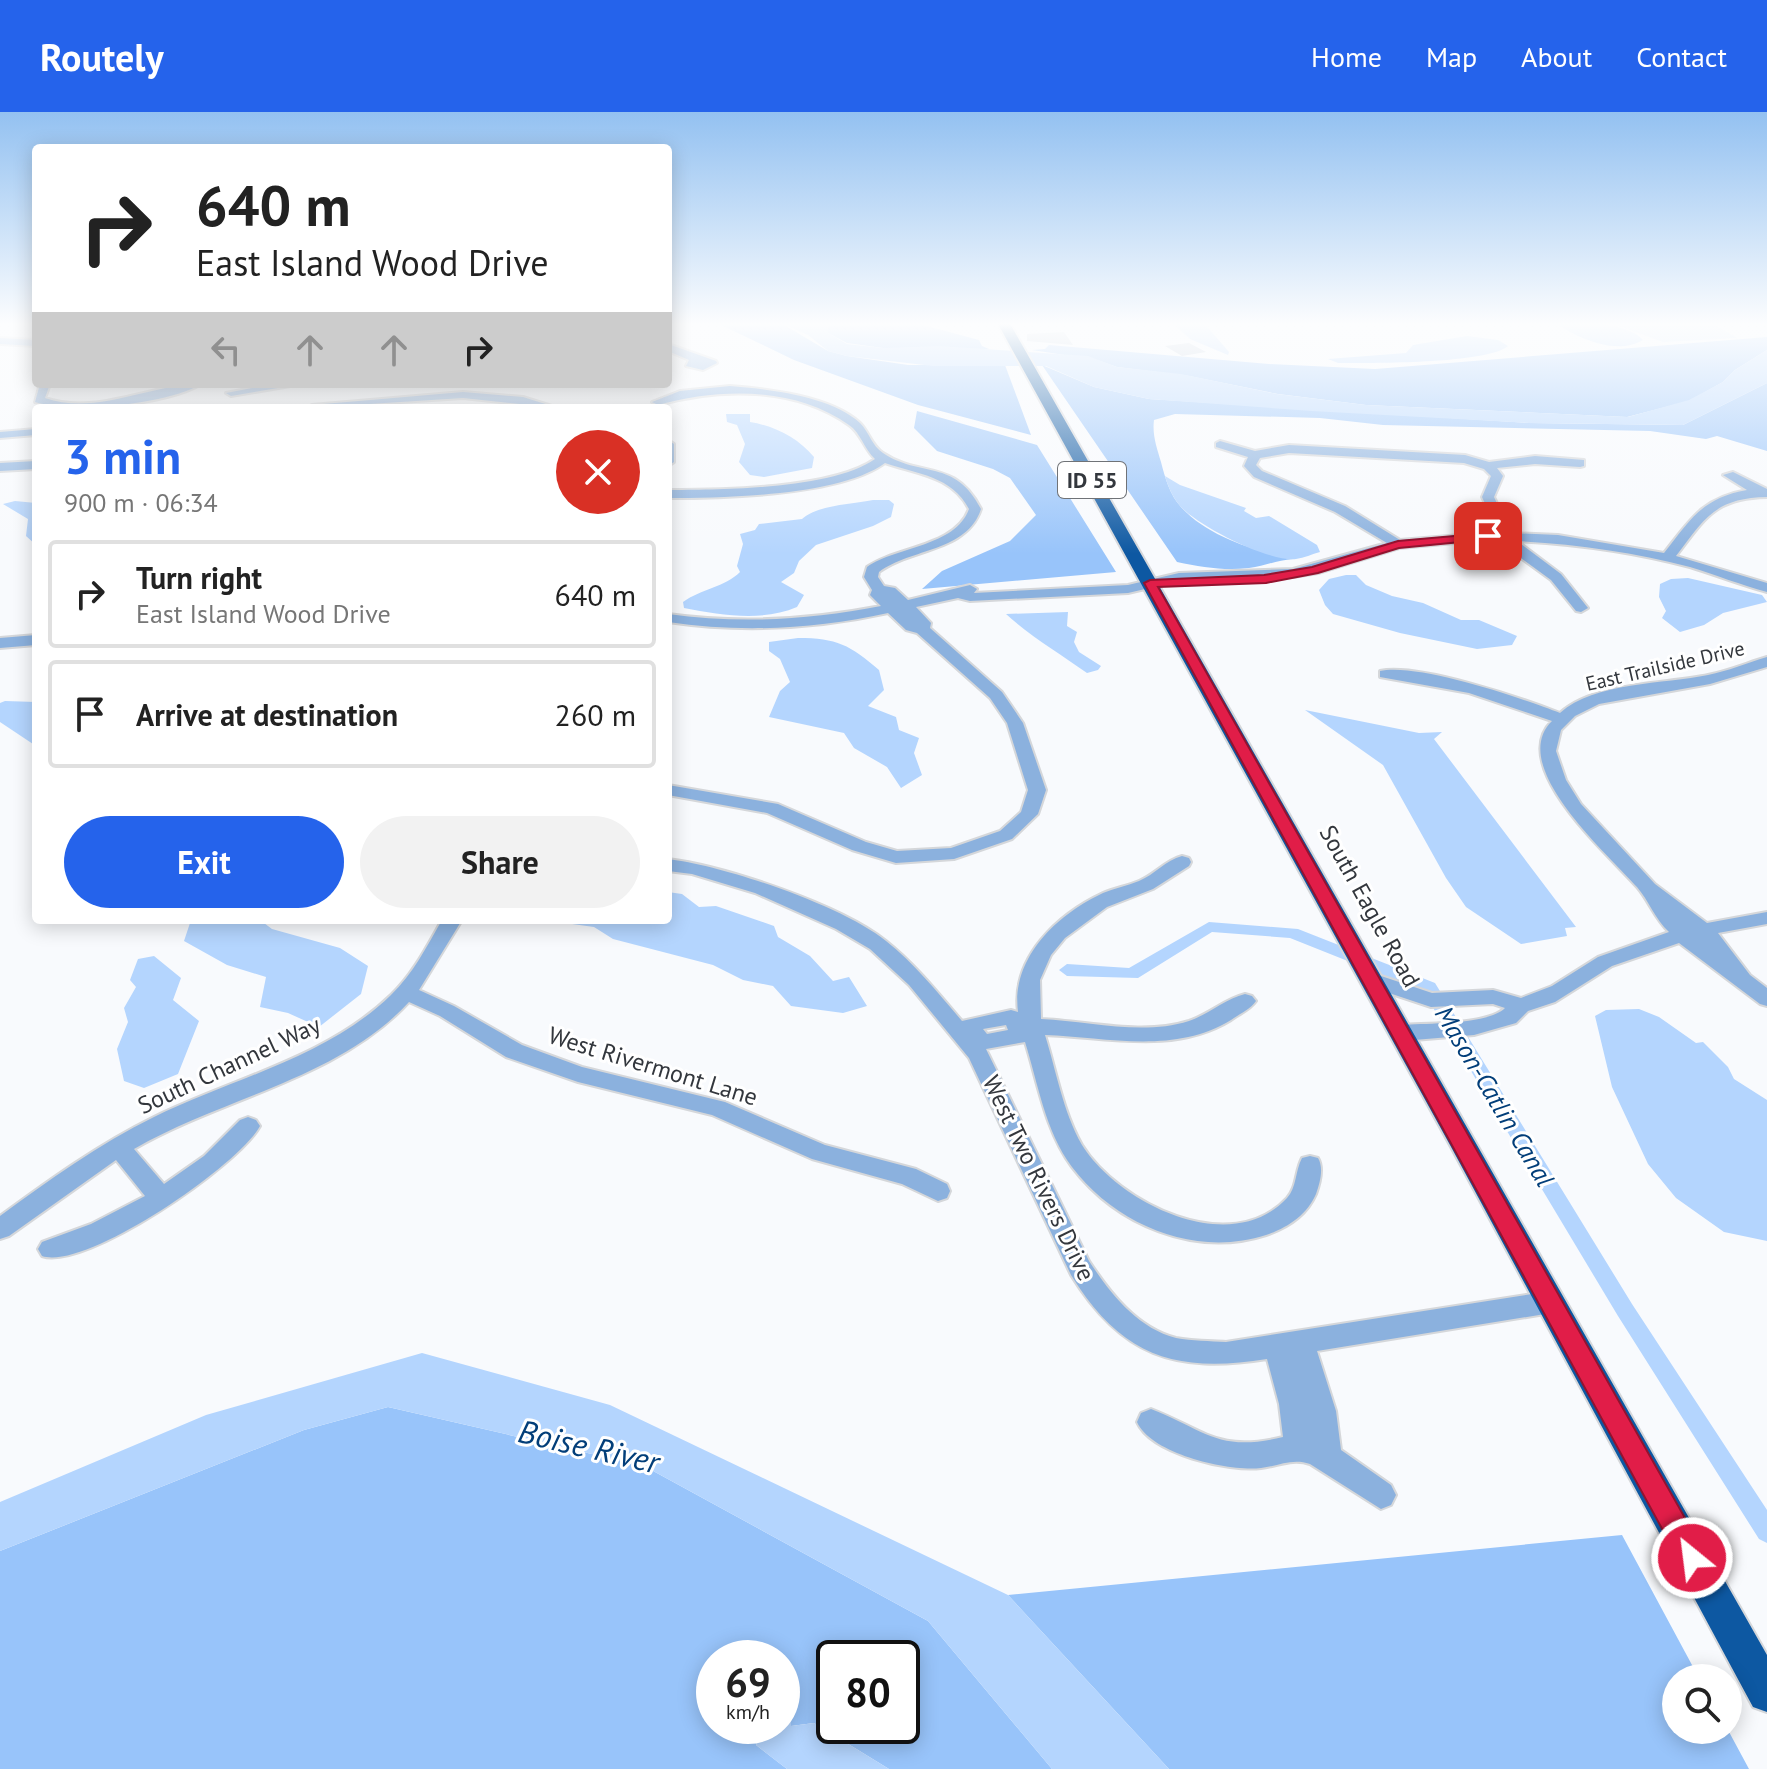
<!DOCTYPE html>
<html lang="en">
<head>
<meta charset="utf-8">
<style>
  :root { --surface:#fff; --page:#f2f2f2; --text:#222; --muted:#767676; --line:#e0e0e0; --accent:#2563eb }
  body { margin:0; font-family:"PT Sans",sans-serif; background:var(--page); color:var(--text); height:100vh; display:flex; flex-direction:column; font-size:30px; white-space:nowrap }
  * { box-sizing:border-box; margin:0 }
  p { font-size:26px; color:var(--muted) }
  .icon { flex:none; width:44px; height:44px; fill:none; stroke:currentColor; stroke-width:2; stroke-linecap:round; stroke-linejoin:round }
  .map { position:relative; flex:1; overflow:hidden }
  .drawer { position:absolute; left:32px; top:292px; width:640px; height:520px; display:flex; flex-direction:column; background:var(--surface); border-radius:8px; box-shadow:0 4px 20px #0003 }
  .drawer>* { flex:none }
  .hud { position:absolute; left:32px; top:32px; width:640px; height:244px; border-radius:8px; box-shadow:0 4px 20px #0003; background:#fff; color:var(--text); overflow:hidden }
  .buttons { position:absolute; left:1662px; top:1552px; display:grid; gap:16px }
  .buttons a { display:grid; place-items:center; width:80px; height:80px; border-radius:50%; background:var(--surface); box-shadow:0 4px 20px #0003; font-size:40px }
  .speed { position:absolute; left:696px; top:1528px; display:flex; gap:16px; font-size:40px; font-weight:700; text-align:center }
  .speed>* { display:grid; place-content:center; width:104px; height:104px; border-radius:50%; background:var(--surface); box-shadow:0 4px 20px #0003; line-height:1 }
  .speed small { font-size:20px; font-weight:400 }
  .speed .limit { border:4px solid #111; border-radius:12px; background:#fff; color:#111 }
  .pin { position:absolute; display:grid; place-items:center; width:68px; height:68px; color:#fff; margin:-34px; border-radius:16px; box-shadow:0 4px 12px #0006 }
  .me { position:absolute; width:88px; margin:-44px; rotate:331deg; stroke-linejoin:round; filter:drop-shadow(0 0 6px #0008) }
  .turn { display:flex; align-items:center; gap:28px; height:168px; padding:0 32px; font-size:36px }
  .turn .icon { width:104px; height:104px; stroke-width:2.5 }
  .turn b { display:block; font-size:56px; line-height:68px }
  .lanes { display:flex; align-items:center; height:76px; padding:0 32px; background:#0003; justify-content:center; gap:40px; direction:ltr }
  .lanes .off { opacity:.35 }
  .round { display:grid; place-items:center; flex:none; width:84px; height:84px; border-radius:42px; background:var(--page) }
  .head { display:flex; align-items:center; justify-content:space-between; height:136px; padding:0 32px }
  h1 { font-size:48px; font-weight:700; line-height:60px; color:var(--accent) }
  .primary-button { display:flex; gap:16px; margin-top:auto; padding:16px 32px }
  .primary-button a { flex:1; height:92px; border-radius:48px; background:var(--accent); color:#fff; font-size:32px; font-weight:700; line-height:92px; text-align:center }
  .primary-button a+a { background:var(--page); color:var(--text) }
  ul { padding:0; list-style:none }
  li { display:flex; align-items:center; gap:24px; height:108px; margin:0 16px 12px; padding:0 16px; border:4px solid var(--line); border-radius:8px }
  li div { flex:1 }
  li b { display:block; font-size:30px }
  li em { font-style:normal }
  header { display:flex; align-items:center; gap:48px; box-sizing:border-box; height:112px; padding:0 40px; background:var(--accent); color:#fff }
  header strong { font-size:38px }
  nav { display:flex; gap:44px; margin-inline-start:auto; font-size:28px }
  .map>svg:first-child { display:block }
</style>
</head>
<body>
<header>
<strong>Routely</strong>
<nav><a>Home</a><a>Map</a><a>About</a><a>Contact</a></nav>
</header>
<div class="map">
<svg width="1767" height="1657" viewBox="0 0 1767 1657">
  <rect width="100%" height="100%" fill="#f8fafd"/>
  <polygon fill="#d0e4fb" points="1608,210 1710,210 1737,226 1663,230"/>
  <g fill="#98c4fa" fill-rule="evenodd">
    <polygon points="715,210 779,210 828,239 847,244 908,253 1005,253 1031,323 918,293 794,248"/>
    <polygon points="822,210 912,210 979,228 982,234 989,237 883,236 847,231 828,221"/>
    <polygon points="1767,225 1767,238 1735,258 1723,270 1689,289 1627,305 1366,293 1278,282 1189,264 1117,255 1097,248 1032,238 1045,237 1049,233 1269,252 1375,257"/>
    <path d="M1042 253 1094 275 1149 287 1529 311 1683 313 1767 271V339L1717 324 1706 327 1650 319 1383 313 1320 306 1175 302 1154 308C1152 323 1157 336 1161 350 1165 366 1170 383 1181 395 1208 425 1256 439 1293 447 1277 448 1265 454 1249 456 1224 459 1202 455 1177 450Z"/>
    <polygon points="917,299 1037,333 1116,460 922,477 942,459 1010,429 1036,403 1010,366 993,357 937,339 914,316"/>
    <path d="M388 1295 644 1354 928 1509 1052 1657H889L814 1611 791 1614V1582L782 1580V1546H714V1614H763L756 1633 787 1657H0V1439L304 1318ZM834 1546H902V1614H834Z"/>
    <polygon points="1622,1423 1699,1566 1676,1566 1676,1618 1728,1618 1749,1657 1169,1657 1008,1483"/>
  </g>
  <g fill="#b4d5fe">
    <polygon points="779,210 822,210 828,213 828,221 847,232 883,236 939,234 1088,244 1117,255 1181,262 1277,282 1366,293 1628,305 1689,288 1723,270 1735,258 1767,238 1767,271 1683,313 1529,311 1312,299 1149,287 1094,275 1046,254 933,254 847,244 828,239 808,223"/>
    <polygon points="1172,210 1203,210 1229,240 1228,243 1190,227"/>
    <path d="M1554 210C1578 210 1626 209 1643 228 1616 244 1577 226 1554 210Z"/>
    <path d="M1467 224 1498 228 1508 234C1487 252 1370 251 1338 251L1328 247 1406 241 1413 233Z"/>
    <path d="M726 302H750V310C775 314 798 326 814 345L812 356 764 365 750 363 739 350 745 332 737 313 727 310Z"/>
    <path d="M1165 364 1180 373 1246 396 1244 399 1256 406 1269 404 1317 433 1320 440C1312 442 1304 446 1296 447 1268 450 1201 415 1182 396 1174 388 1168 375 1165 364Z"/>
    <path d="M873 388H889L894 392 891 405 873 414 816 433 799 449 794 461 781 470 804 483 797 495C762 510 721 503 684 496L683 490C701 477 725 475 740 460L737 454 743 432 740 422 755 418 759 412 802 407C817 393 853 392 873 388Z"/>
    <polygon points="15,389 36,391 36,433 26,424 28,407 3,392"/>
    <polygon points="1346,463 1356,463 1366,473 1392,484 1423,491 1461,508 1479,508 1517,524 1512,533 1477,537 1400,521 1333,502 1325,493 1319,478 1329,467"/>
    <polygon points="1688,466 1762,483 1767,490 1723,501 1704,513 1680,520 1662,506 1666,499 1659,485 1660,472 1671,467"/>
    <path d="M1068 500 1067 514 1077 520 1074 530 1079 540 1101 554 1098 558 1087 561C1059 541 1031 525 1006 502Z"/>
    <path d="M798 526C837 526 850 533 879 558L884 578 868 594 896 605 899 618 919 626 914 641 922 663 901 676 887 655 854 636 844 621 769 605 780 579 790 570 780 547 769 539V530Z"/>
    <polygon points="5,589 36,590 36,634 0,610 0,591"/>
    <polygon points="1305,598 1419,621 1442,620 1434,627 1576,815 1565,816 1567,824 1521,832 1466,795 1446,766 1383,653"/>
    <polygon points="668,780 682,782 699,795 716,794 774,814 778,825 810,844 833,869 849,865 867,894 843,901 791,894 773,874 743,868 713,853 613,827 594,815 543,808 668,808"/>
    <polygon points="191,808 260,808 272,817 340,836 368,854 361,882 319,915 288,901 260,895 266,865 227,853 184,829"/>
    <polygon points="154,844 181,866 173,888 199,909 178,962 144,976 124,969 117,937 128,910 124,896 136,875 130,868 138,847"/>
    <polygon points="1639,897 1659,905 1696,931 1703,930 1728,955 1734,967 1767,988 1767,1129 1724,1120 1676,1086 1648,1052 1612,975 1595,904 1606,898"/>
    <polygon points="422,1241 610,1293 1008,1483 1169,1657 1052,1657 928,1509 644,1354 388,1295 304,1318 0,1439 0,1390 206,1303"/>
    <polygon points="782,1580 791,1582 791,1614 814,1611 889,1657 787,1657 756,1633 763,1614 782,1614"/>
  </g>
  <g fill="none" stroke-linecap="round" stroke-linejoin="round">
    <polyline stroke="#b4d5fe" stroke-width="2" points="730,210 761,210"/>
    <polygon fill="#b4d5fe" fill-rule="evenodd" points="1209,810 1298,817 1435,871 1632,1192 1767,1398 1767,1431 1759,1427 1618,1204 1423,879 1290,826 1212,820 1138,866 1067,864 1059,858 1067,852 1129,856"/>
  </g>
  <g fill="#bac6d5">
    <polygon points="1064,220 1073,233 1027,229 1027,222"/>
    <polygon points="1189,231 1206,240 1182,244 1165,234"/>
  </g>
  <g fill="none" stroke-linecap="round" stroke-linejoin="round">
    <defs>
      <g id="minor">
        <polygon points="0,226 36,228 36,234 0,232"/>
        <polygon points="668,232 716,249 717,251 703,258 686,254 689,248 668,239"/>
        <path d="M40 272H50L45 286C96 304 150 272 201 272 170 292 71 302 35 290Z"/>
        <polygon points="273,272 302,272 231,284 226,281"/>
        <path d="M730 274C768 277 831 284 860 311 869 320 872 334 883 341 920 366 955 346 981 397 967 440 911 436 879 460L878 465 884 474 895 476 908 488 970 473 977 477 974 481 1128 473 1179 461 1293 457 1387 431 1335 400 1254 365 1244 354 1248 345 1216 335V331L1220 329 1255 339 1289 333 1465 343 1489 350 1535 344 1584 348V354L1580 355 1535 352 1497 356 1503 364 1494 385 1511 421 1558 423 1664 441C1690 408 1702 386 1747 378L1723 363 1733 360 1767 377V385C1715 386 1705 406 1676 444L1767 471V480C1741 473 1716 463 1690 455 1634 440 1575 432 1517 429L1561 462 1588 496 1581 500 1576 499 1551 468 1510 438 1503 429 1488 428 1399 436 1318 461 1293 465 1179 469 1128 481 970 489 958 486 916 495 931 511 930 516 1002 580 1023 611 1046 678 1038 702 1012 727 954 747 896 751 852 738 767 701 668 683V673L778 692 866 730 897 739 951 736 1000 719 1021 700 1028 678 1007 611 990 586 917 521 906 518 888 501C815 517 742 521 668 510V502C740 512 809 508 881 494L870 483 872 478 864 465 867 455C897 434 955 435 969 397 952 364 917 362 885 351 840 384 724 386 668 386V378C721 378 833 377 875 347 864 337 861 321 849 313 794 274 719 276 658 293L652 290 680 279ZM1289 341 1464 351 1484 357 1491 364 1482 385 1498 420 1400 428 1345 394 1262 359 1256 353 1260 346Z"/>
        <polygon points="463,280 523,285 558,296 463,286 306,296 312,293"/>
        <polygon points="36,317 36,323 0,326 0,320"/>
        <polygon points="668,328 674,332 674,350 668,354"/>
        <polygon points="36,349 36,357 0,359 0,351"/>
        <polygon points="36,523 36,533 0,536 0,526"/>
        <path d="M1767 545V555L1710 572 1599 592 1575 604 1561 618 1556 639 1566 668 1581 692 1655 772 1707 811 1767 800V812L1718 821 1750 863 1767 876V894L1760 892 1679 831 1612 854 1555 890 1528 899 1516 911 1474 923 1402 929 1394 926 1391 921 1394 916 1402 913C1427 911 1488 913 1505 896L1493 892 1431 895 1365 873 1362 868 1365 863 1372 861 1432 881 1493 878 1521 886 1552 874 1598 845 1669 820C1655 807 1649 789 1637 775 1609 743 1506 654 1552 609L1469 581 1380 565V559C1419 551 1521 586 1560 601 1594 570 1665 572 1708 563 1728 559 1747 551 1767 545Z"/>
        <path d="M1182 744 1189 746 1191 750 1189 754 1153 777 1107 795 1065 826 1051 843 1040 868 1041 907C1089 909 1142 924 1189 909 1209 902 1225 887 1245 882L1252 884 1256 889C1250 898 1239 902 1231 908 1174 943 1106 925 1045 923 1056 958 1063 1000 1082 1033 1118 1091 1231 1147 1287 1086 1297 1075 1295 1059 1302 1046L1310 1044 1318 1046C1324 1056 1320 1071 1316 1082 1307 1103 1287 1116 1266 1123 1195 1146 1116 1113 1072 1055 1045 1019 1038 971 1025 930L986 937 1089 1149C1110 1181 1137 1216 1176 1226 1192 1229 1210 1229 1226 1230L1551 1179 1560 1182 1564 1190 1560 1198 1551 1201 1317 1239 1336 1299 1341 1338 1391 1373 1396 1383 1391 1393 1381 1397 1310 1352C1292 1346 1279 1354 1261 1356 1229 1360 1151 1342 1137 1310L1141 1301 1151 1297C1205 1318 1218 1341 1283 1325L1279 1292 1267 1247C1175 1262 1121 1244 1071 1163L969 946 909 873 870 837 836 817 755 781 692 762 668 759V747C725 754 841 793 886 829 915 852 938 881 962 909L1011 898 1018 900C1011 845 1058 802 1103 781 1115 776 1127 774 1139 769 1154 763 1166 748 1182 744ZM1006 913 1008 918 987 922 983 917Z"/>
        <path d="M442 808H462L419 878 454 894 522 933 582 955 725 990 825 1033 916 1057 947 1072 950 1079 947 1086 938 1089 902 1072 812 1047 712 1003 578 970 506 945 440 904 409 890C338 967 222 986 134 1037L164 1072 204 1044 240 1008 248 1005 256 1008 260 1014C238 1054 85 1159 42 1144L38 1137 42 1130 91 1112 145 1084 116 1048 9 1124 0 1127V1104C49 1068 99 1032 154 1005 233 966 326 946 391 883 413 862 427 834 442 808Z"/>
      </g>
      <polygon id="highway" points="997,210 1009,210 1767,1543 1767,1600 1753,1595 1450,1033"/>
    </defs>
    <use href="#minor" stroke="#d5d7da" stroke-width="4"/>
    <use href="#highway" stroke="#d5d7da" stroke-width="4"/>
    <use href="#minor" fill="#8bb1de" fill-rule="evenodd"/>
    <use href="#highway" fill="#0d58a2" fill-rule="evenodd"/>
  </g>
  <linearGradient id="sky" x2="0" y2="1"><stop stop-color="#93c1f1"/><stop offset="0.48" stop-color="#fcfdfe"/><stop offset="1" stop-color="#fcfdfe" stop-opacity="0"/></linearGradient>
  <rect width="1767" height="442" fill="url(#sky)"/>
  <polygon fill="#e11d48" stroke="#92132f" stroke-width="2" points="1488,421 1494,424 1492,427 1399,436 1318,461 1266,471 1158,475 1702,1436 1706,1446 1702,1455 1692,1459 1683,1455 1144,471 1150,468 1264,463 1312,455 1398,429"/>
  <g text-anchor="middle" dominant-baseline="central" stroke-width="6" stroke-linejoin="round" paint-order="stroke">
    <g font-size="20" fill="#33373d" stroke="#fff">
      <text transform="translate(1665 554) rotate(-13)">East Trailside Drive</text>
    </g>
    <rect fill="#fff" stroke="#707377" stroke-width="2" x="1058" y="350" width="68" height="36" rx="6"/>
    <g font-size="22" font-weight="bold" fill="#33373d">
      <text x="1092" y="368">ID 55</text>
    </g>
    <g font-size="24" fill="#33373d" stroke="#fff">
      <text transform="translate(1370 794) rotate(61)">South Eagle Road</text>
      <text transform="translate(229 953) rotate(-25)">South Channel Way</text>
      <text transform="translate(653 954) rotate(17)">West Rivermont Lane</text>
      <text transform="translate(1039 1066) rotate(64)">West Two Rivers Drive</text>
    </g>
    <g font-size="26" font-style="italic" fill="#023e79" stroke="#fff">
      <text transform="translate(1495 984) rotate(59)">Mason-Catlin Canal</text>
    </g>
    <g font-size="32" font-style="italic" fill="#023e79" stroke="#fff">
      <text transform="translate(589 1334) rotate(13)">Boise River</text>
    </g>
  </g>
</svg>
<div class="buttons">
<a><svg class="icon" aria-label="search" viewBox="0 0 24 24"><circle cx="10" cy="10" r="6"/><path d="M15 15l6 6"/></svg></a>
</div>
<div class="speed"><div>69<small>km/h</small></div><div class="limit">80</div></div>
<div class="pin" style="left:1488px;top:424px;background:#d93025"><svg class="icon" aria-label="arrive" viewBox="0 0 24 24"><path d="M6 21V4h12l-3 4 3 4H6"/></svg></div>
<svg class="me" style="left:1692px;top:1446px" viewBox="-20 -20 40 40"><circle r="17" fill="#e11d48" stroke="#fff" stroke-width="3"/><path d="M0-11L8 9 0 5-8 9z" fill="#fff"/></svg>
<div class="hud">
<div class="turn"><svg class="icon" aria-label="right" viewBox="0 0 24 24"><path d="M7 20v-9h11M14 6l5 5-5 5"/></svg><div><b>640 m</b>East Island Wood Drive</div></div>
<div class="lanes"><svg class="icon off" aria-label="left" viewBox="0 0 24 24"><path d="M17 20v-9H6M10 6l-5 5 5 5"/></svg><svg class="icon off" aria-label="ahead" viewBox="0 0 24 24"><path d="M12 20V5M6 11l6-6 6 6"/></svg><svg class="icon off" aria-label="ahead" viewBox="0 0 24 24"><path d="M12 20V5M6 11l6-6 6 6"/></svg><svg class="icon" aria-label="right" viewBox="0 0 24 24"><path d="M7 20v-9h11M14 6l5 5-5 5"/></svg></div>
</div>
<section class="drawer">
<div class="head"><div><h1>3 min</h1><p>900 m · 06:34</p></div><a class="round" style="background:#d93025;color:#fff"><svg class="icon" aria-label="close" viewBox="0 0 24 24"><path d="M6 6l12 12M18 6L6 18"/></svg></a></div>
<ul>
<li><svg class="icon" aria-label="right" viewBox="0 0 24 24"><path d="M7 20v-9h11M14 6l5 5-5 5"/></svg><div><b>Turn right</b><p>East Island Wood Drive</p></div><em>640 m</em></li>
<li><svg class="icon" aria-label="arrive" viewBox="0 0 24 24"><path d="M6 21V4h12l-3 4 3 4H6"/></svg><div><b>Arrive at destination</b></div><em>260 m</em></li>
</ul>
<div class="primary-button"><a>Exit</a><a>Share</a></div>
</section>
</div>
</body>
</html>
